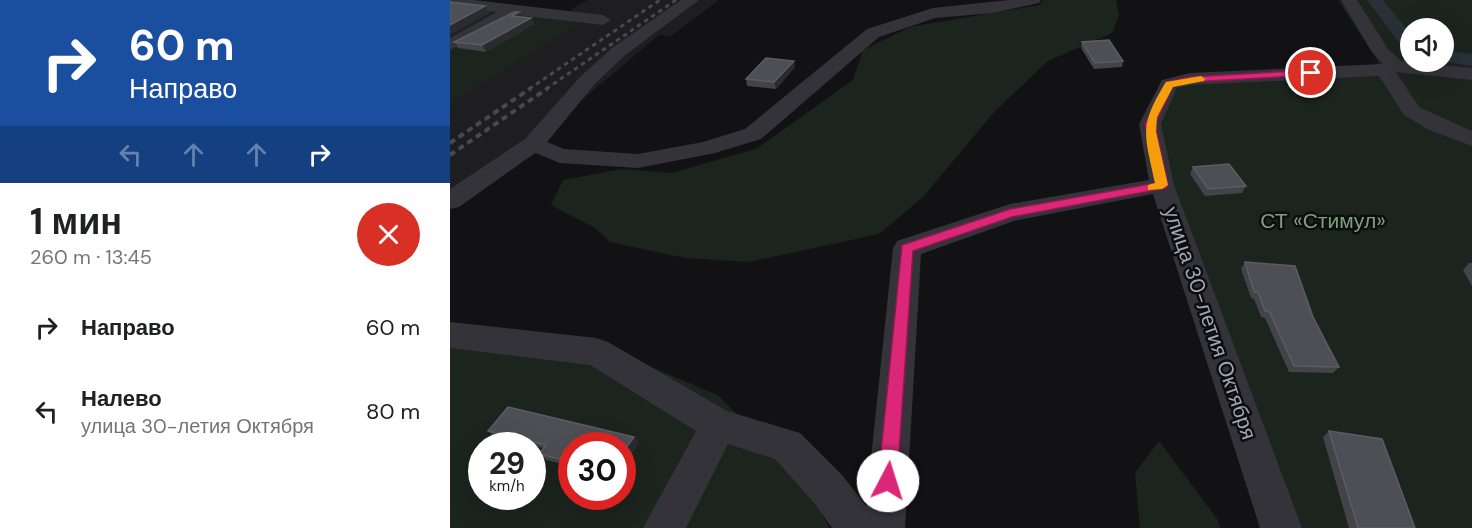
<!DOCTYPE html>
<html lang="ru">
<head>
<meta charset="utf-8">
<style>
  :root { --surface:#fff; --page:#f6f6f6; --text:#202124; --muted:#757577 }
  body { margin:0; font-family:"DM Sans",sans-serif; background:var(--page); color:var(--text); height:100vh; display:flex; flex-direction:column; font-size:22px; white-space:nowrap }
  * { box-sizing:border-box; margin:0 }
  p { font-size:20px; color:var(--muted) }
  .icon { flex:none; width:33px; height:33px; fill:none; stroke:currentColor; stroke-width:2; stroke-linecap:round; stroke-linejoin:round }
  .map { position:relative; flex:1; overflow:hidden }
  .side { display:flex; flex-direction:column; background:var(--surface); width:450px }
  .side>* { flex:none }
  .guide { background:#1a4fa0; color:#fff; overflow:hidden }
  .buttons { position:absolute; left:950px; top:18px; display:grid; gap:12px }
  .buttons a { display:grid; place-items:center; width:54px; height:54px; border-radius:50%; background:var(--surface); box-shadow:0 6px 24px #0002; font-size:30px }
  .speed { position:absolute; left:18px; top:432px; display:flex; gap:12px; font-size:30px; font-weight:700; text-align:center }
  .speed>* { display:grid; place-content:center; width:78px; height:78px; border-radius:50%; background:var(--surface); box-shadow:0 6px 24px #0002; line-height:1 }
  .speed small { font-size:15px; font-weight:400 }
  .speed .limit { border:9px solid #d22; background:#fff; color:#111 }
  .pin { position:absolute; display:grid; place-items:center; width:51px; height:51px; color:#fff; margin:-26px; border:3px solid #fff; border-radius:50%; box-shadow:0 2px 6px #0007 }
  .me { position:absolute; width:66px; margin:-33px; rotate:5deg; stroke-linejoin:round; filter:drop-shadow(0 0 4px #0008) }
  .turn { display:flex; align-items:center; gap:21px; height:126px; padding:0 30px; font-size:27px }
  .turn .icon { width:78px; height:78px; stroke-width:2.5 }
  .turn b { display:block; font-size:42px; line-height:51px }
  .lanes { display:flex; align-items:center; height:57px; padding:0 30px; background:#0003; justify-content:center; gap:30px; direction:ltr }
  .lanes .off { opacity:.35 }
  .round { display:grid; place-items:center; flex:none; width:63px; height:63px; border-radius:32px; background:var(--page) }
  .head { display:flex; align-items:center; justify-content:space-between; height:102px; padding:0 30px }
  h1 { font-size:36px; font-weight:700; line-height:45px }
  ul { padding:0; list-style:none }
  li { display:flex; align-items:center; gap:18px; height:84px; padding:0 30px }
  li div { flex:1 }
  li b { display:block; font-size:22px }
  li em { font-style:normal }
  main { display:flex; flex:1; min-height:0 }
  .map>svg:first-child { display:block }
</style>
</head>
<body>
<main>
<section class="side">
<div class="guide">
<div class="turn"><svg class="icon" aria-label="right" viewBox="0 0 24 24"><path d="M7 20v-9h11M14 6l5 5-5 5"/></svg><div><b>60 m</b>Направо</div></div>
<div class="lanes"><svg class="icon off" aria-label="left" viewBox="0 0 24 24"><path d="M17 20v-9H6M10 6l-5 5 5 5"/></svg><svg class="icon off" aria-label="ahead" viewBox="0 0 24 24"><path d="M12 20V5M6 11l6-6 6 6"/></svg><svg class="icon off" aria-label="ahead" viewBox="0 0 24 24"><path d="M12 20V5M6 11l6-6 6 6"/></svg><svg class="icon" aria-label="right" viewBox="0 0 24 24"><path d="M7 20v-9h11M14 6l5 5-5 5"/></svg></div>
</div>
<div class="head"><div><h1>1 мин</h1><p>260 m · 13:45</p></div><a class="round" style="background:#d93025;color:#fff"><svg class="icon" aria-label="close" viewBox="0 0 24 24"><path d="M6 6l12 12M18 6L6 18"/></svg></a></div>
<ul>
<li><svg class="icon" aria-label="right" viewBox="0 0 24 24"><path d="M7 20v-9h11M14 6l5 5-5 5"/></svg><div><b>Направо</b></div><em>60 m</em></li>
<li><svg class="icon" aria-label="left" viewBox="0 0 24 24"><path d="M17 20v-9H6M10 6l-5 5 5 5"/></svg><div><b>Налево</b><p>улица 30-летия Октября</p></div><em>80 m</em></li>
</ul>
</section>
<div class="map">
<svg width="1022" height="528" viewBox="0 0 1022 528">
  <rect width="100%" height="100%" fill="#121214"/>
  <polygon fill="#1e1e21" points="138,0 269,0 221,36 209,35 100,127 0,203 0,102 135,19 121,9"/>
  <g fill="#1c241e" fill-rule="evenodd">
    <polygon points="594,0 666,0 669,15 662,33 598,61 545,111 473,197 429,234 299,262 235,258 160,242 145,228 101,205 113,180 172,169 221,173 306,149 403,80 413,50 460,27 589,5"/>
    <path d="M888 0H1022V528H815L704 172 707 101 725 83 915 68 929 63ZM960 28H993V62H960Z"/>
    <polygon points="0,2 139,17 0,104"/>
    <path d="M0 326 151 346 268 395 353 482 380 528H0ZM32 446H82V496H32ZM122 446H172V496H122Z"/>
    <polygon points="709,441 768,520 770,528 690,528 685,473"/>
  </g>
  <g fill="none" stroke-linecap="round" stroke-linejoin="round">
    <g fill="#283038" fill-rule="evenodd">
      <polygon points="917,0 933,0 960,33 960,50 954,49"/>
      <polygon points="993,50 1022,54 1022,66 993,62"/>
    </g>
    <g fill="#333339" fill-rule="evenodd">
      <polygon points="0,0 24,0 153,15 161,20 153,25 67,15 0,50 0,38 47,12 0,7"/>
      <polygon points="231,0 249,0 174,56 144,85 97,142 114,149 188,154 253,142 295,129 417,29 483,8 559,0 591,0 589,3 543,13 485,18 429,37 311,139 265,153 188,168 110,163 85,153 9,207 0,209 0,189 75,139 130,77 162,48"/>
      <polygon points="891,0 907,0 938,49 951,61 1022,68 1022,80 946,72 969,107 1022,131 1022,146 979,130 954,115 929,76 740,85 727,88 711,124 724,185 852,528 810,528 703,194 564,221 471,254 455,528 382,528 365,504 325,459 278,444 236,528 193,528 246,431 140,365 0,348 0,322 146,338 158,342 277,411 350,433 393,476 416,506 443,248 447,241 560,204 699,180 689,124 712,80 740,73 933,64 922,52"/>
    </g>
    <g stroke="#484950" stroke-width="3" stroke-dasharray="4.5 4" stroke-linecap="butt">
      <polyline points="79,89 210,0"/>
      <polyline points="96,89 226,0"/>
    </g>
    <g stroke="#484950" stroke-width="4" stroke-dasharray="6 4.5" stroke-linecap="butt">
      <polyline points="0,143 81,88"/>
      <polyline points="0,155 98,88"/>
    </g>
  </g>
  <g fill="#434349">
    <polygon points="72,17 81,18 84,24 36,52 8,48 4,42"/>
    <polygon points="632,42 673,61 672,67 644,69 631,48"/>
    <polygon points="345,67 326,89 297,86 296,79"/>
    <polygon points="743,167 796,186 792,193 755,196 740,174"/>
    <polygon points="795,262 863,317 889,367 883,373 839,372 815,318 811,317 804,299 801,298 791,269"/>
    <polygon points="1019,263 1022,263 1022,286 1013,270"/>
    <polygon points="38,431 184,437 189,443 122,446 122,466 96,460 89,454 93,448 45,437"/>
    <polygon points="879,431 965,528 899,528 873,437"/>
  </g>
  <g fill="#2b2b2f">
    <polygon points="35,6 40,13 0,35 0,25"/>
    <polygon points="69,12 73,18 62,16"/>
    <polygon points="81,18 84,24 36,52 32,45"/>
    <polygon points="344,61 345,67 326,89 324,82"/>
    <polygon points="184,437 189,443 172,468 172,453"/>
  </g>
  <g fill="#4e4e55" stroke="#5b5c64" stroke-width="1.5">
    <polygon points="0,2 35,6 0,25"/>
    <polygon points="64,12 69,12 62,16 81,18 32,45 4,42"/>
    <polygon points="659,40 673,61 645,63 632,42"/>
    <polygon points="316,58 344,61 324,82 296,79"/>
    <polygon points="779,164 796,186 758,189 743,167"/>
    <polygon points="795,262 845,266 863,317 889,367 844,366 819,311 815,311 808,292 804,292"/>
    <polygon points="58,407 184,437 172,453 172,446 122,446 122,462 89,454 96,445 38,431"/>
    <polygon points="879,431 932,439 965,528 908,528"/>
  </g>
  <polygon fill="#db2777" stroke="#8e194d" stroke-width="1.5" points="861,70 865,71 865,75 740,82 723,86 705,124 718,185 716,188 562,217 463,251 447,481 444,488 438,491 431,488 428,481 452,245 560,209 706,183 695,124 716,82 740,77"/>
  <path fill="#f59e0b" d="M751 76 755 79 754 81 723 87 707 117 706 132 718 185 712 189 698 190V185L705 183C695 134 688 127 716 82Z"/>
  <g text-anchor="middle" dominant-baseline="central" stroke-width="5" stroke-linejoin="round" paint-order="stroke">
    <g font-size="21" fill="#79a17e" stroke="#0d0d0f">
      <text x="873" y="221">СТ «Стимул»</text>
    </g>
    <g font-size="21" fill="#a3a7b5" stroke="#0d0d0f">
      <text transform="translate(760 323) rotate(71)">улица 30-летия Октября</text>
    </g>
  </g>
</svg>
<div class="buttons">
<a><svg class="icon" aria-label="sound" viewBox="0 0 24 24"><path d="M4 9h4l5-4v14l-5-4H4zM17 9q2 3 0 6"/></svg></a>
</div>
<div class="speed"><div>29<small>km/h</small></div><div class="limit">30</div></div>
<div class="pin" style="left:861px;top:73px;background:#d93025"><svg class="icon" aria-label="arrive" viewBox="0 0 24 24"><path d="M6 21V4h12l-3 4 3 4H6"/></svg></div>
<svg class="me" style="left:438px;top:481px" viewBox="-20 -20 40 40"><circle r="19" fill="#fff"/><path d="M0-13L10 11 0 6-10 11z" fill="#db2777"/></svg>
</div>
</main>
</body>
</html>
